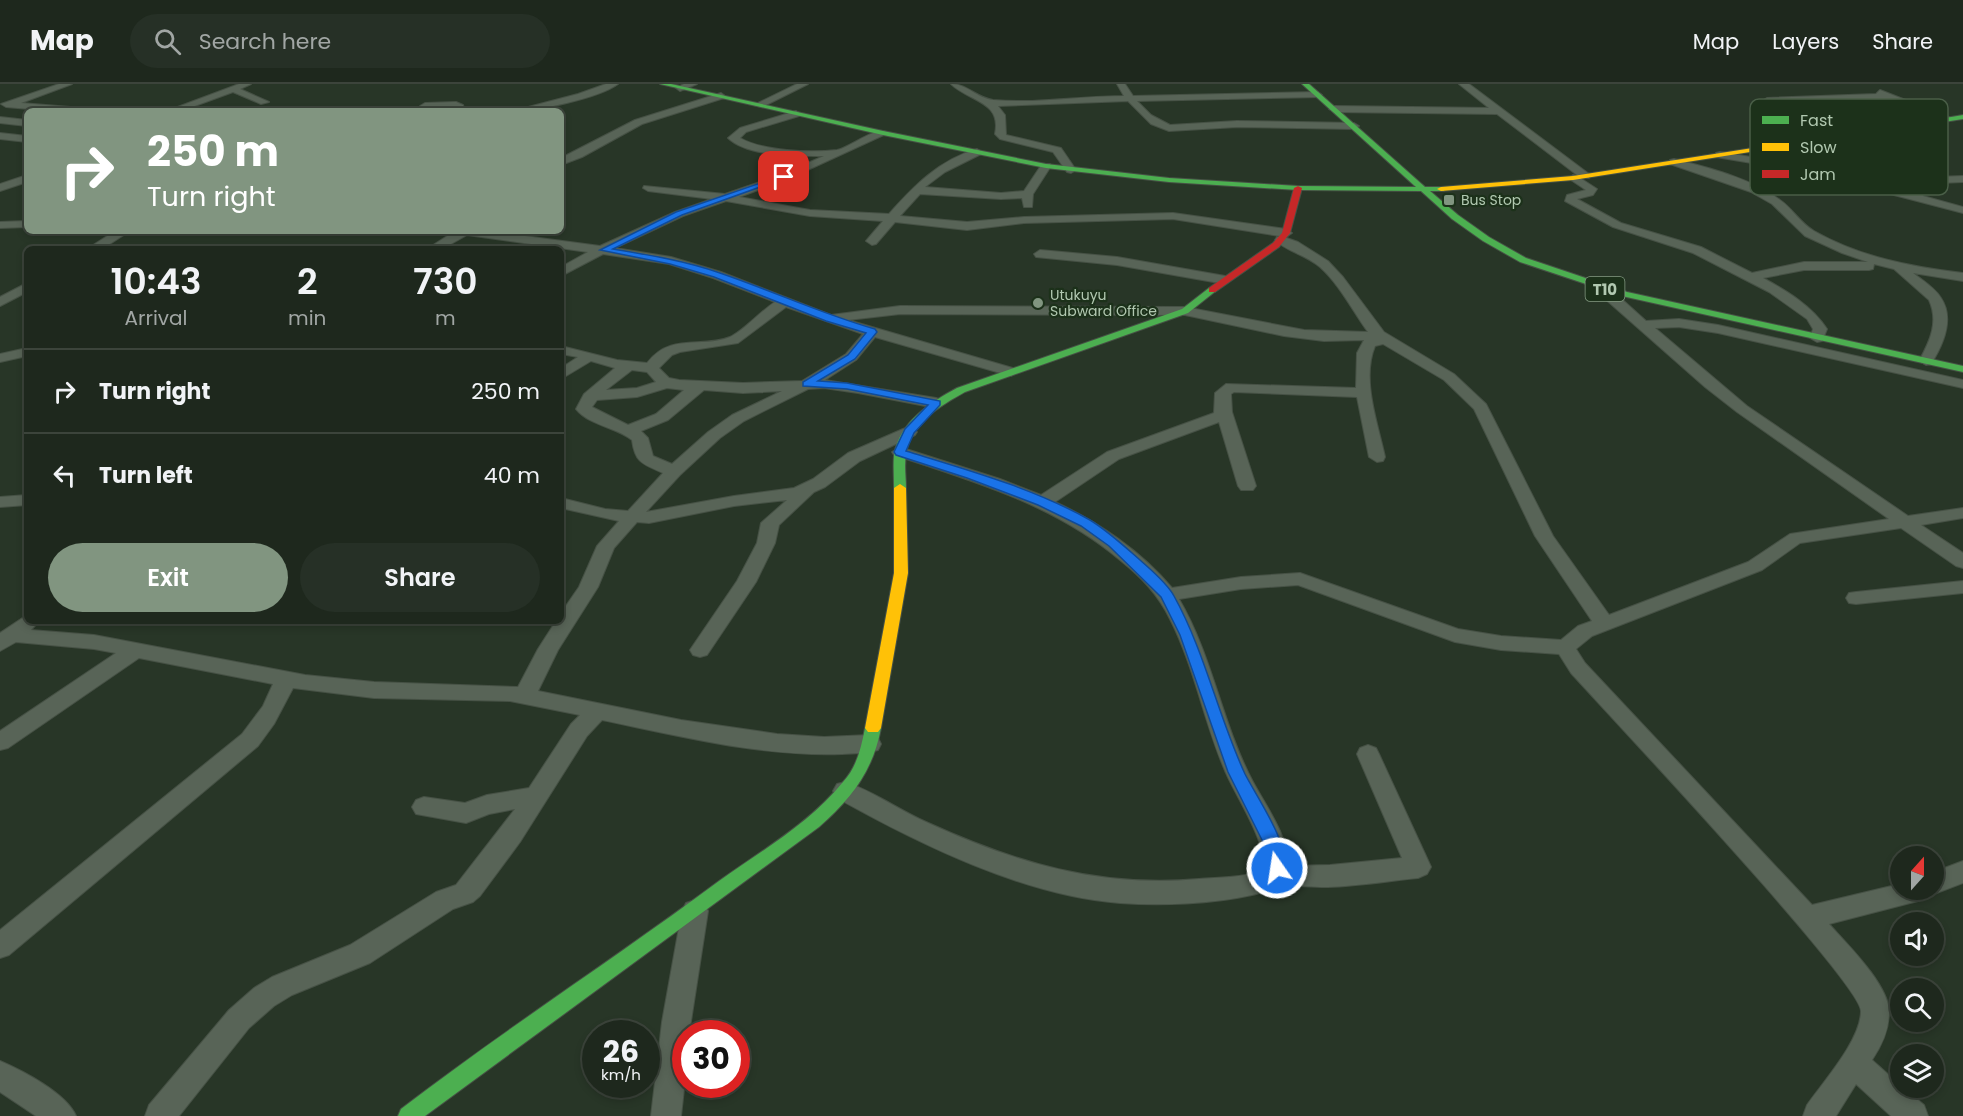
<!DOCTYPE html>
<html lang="en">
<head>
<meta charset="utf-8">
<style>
  :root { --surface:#1e281d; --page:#263026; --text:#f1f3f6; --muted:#a1a6a4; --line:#3c443b; --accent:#819580 }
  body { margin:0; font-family:Poppins,sans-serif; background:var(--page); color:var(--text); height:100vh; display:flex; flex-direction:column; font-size:22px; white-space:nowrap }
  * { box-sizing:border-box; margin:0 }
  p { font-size:20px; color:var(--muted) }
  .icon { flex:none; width:33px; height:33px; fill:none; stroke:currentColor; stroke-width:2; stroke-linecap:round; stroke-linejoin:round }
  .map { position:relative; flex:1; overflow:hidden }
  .side { position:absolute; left:24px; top:162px; width:540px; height:378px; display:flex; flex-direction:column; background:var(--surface); border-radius:9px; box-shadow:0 3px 9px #0003,0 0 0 2px var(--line) }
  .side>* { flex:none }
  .hud { position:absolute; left:24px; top:24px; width:540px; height:126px; border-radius:9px; box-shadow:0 3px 9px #0003,0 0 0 2px var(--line); background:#819580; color:#fff; overflow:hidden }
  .needle { width:39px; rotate:21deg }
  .fabs { position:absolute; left:1890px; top:762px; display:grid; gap:12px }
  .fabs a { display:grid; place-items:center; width:54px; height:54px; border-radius:50%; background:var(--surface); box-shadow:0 3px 9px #0003,0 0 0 2px var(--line); font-size:30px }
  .speed { position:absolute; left:582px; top:936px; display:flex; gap:12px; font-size:30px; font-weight:700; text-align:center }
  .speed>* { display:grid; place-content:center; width:78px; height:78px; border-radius:50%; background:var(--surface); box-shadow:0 3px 9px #0003,0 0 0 2px var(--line); line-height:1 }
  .speed small { font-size:15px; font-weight:400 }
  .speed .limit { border:9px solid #d22; background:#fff; color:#111 }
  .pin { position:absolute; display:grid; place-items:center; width:51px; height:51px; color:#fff; margin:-26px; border-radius:12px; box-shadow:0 3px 9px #0006 }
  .me { position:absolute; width:66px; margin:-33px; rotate:347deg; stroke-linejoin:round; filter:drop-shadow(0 0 4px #0008) }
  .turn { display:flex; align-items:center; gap:21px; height:126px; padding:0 24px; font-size:27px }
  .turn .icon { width:78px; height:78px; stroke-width:2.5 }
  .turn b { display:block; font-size:42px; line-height:51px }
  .eta { display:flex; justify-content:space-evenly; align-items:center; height:102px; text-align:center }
  .eta b { font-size:36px; font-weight:600; line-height:42px }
  .action { display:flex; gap:12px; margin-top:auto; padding:12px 24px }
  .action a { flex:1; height:69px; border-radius:36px; background:var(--accent); color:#fff; font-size:24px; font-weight:600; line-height:69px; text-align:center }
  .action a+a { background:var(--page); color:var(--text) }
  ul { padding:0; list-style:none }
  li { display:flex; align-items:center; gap:18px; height:84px; padding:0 24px; border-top:2px solid var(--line) }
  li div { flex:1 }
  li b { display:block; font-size:22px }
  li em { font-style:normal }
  header { display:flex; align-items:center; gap:36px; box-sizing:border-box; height:84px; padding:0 30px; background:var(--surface); border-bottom:2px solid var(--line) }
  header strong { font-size:28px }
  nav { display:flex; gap:33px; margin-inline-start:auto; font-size:21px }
  .search { width:420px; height:54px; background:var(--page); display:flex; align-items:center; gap:15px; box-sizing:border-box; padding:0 21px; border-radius:33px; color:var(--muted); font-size:22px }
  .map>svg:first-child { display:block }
</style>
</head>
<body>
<header>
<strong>Map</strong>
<div class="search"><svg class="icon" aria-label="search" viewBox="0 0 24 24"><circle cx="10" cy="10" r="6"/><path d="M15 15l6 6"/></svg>Search here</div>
<nav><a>Map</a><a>Layers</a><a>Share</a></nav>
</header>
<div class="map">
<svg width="1963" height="1032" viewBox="0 0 1963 1032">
  <rect width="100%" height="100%" fill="#283627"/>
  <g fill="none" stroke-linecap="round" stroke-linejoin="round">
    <defs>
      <g id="street">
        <polygon points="59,0 72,0 21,19 83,24 88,27 53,27 6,23 1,20"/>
        <polygon points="239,0 251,0 240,5 269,18 261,20 233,8 181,27 167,27"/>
        <path d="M606 0H618C599 14 538 27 513 27L578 10Z"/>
        <polygon points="684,0 697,0 680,7 676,4"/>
        <polygon points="797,0 808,0 762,23 754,21"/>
        <path d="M951 0C967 0 977 14 993 16 1036 20 1081 12 1124 12L1117 0H1125L1133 12 1318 8 1322 11 1321 13 1137 17 1151 31 1170 41 1237 37 1354 39 1359 42 1354 45 1237 43 1169 47 1151 40 1128 17 998 22 1005 31 1006 51 1061 64 1076 86 1071 89 1067 88 1053 68 1000 55 995 50C1002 17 970 18 951 0Z"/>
        <polygon points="1459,0 1469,0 1589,90 1589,94 1581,94 1497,30 1334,28 1329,25 1334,22 1489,24"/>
        <path d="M1880 6 1954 35 1946 37 1887 15 1823 17 1890 43 1892 45 1887 48 1816 21 1815 18 1779 19 1798 24V28C1786 29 1772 25 1762 17L1767 14 1876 10Z"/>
        <polygon points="721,9 725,12 724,14 642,40 582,73 561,81 561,74 635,36"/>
        <polygon points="456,18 463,21 465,27 455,27 454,24 425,25 420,22 425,19"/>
        <path d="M796 27 801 30 799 32 746 48 740 54C763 67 810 69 837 66 850 64 876 41 888 49L788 95 739 113 810 126 889 130C914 102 939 76 977 65L982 68 981 70 945 88 925 103 1001 109 1024 107 1042 80H1050L1051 82 1033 110 1032 123H1024L1022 114 1001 115 920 110 900 132 967 138 1024 133 1173 129 1286 145 1292 149 1286 153 1173 135 1024 139 967 146 895 138 876 160 872 161 866 157 883 137 810 132 726 117 683 132 615 164 671 173 721 188 831 231 900 222 1185 223 1304 246 1368 248C1352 226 1340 201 1320 183 1306 171 1286 167 1275 156L1277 153 1281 152 1298 158 1328 177 1343 193 1384 248 1454 290 1486 320 1553 452 1609 531 1748 478 1790 450 1889 435 1737 328 1705 303 1595 206 1594 203 1595 200H1605L1646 237 1679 235 1718 241 1963 296V304L1718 249 1679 243 1655 244 1747 322 1908 432 1963 424V434L1921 441 1963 469V484L1956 482 1901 444 1800 459 1762 486 1592 552 1576 565 1585 579 1812 821 1900 800V806H1934V788L1963 777V799L1934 810 1930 808 1927 814 1918 817 1829 840C1847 860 1889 901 1889 928 1889 946 1882 961 1872 976L1900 1001V1004H1904L1924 1021 1928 1032H1891L1856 1000 1836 1032H1803L1807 1021C1823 998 1861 956 1861 927 1861 899 1608 630 1571 589L1559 570 1501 566 1455 558 1298 501 1241 505 1179 515C1213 573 1222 640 1253 698 1266 722 1289 753 1288 782L1330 781 1402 774 1357 670 1360 664 1368 661 1376 664 1379 670 1431 783 1427 790 1418 794C1388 797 1358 802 1328 803 1310 803 1290 800 1273 804 1266 806 1259 810 1252 811 1212 820 1161 822 1120 819 1025 812 919 760 837 714L833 707 837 700 845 698C873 707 899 726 926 738 1016 779 1099 804 1199 795 1217 793 1244 795 1261 785 1272 766 1234 709 1226 689 1204 639 1195 584 1170 535 1158 510 1141 493 1120 476 1055 421 974 397 894 371L892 368 900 363 906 365 1000 395 1041 411 1107 368 1214 329 1215 309 1226 300 1356 304 1357 269 1364 256 1324 257 1284 252 1185 231 900 230 848 236 1016 285 1018 288 1011 292 875 253 856 276 825 296 936 314 941 316 944 319 941 322 936 324 858 309 824 304 808 305 744 337 720 354 680 391 646 428 734 412 794 404 813 395 848 369 903 345 909 343 917 348 915 351 860 377 825 403 814 408 779 441 775 459 756 498 707 571 700 573 693 571 690 566 737 497 757 459 761 439 787 416 734 422 649 439 637 438 614 464 598 503 558 566 538 607 681 636 777 650 824 653 870 651 878 654 881 660 878 666C866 670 854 669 842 670 762 673 680 652 602 636L587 652 520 758 480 812 473 818 453 825 370 879 292 911 274 922 249 944 179 1032H145L149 1021 229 926 254 904 272 893 350 861 436 808 456 801 515 725 489 730 466 739 416 730 412 723 416 716 424 713 465 719 487 711 529 704 571 640 580 631 510 617 374 614 293 604 274 640 258 662 9 871 0 874V846L242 650 263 622 273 600 139 574 8 664 0 666V647L116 569 94 565 16 558 0 567V549L27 531V537H39L31 546 94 551 305 591 374 598 518 603 538 565 556 537H561V529L579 503 597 462 619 437 561 424V414L605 425 628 427 663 389C643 380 635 379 632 356 616 343 590 342 576 325L584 310 615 284 591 277 561 295V284L578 273 561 270V262L617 276 647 279C671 248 700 265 730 253 742 248 761 227 775 218L713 194 669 180 603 170 561 192V183L588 168 467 151 442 165H427L455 147H488L600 162 675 128 712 115 648 107 643 104 644 102 725 110 780 91 824 72C797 72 748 73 728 54L740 44ZM786 223 863 250 846 270 802 297 743 299 679 296 669 294 659 284 672 271 680 268 738 259ZM1383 260 1444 296 1474 325 1535 452 1592 537 1578 542 1561 556 1501 552 1458 545 1300 489 1241 493 1172 504C1142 468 1097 437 1055 418L1119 375 1219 338 1238 402 1241 406H1253L1256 402 1232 328 1231 310 1234 308 1357 313 1369 373 1377 378 1383 377 1385 373C1378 340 1361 295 1375 262ZM632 286 647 288 656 298 637 304 606 306ZM667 304 684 306 656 330 628 341 592 323 597 316 637 313ZM704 306 743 309 782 307 732 331 708 348 672 380 653 372 648 354 641 347 668 336Z"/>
        <polygon points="0,33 27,36 27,42 0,39"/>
        <polygon points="0,49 27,52 27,58 0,55"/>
        <polygon points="1720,68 1807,82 1912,109 1912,103 1936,93 1963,92 1963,98 1938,99 1922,106 1923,112 1963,123 1963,129 1806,88 1716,73 1716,69"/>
        <path d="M1674 75C1709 84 1751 94 1780 116 1793 125 1800 139 1814 147 1860 173 1911 183 1963 189V197L1913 189C1922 196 1935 204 1941 214 1955 235 1943 261 1931 280L1926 281 1919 277C1930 257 1939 238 1929 216L1894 185 1874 180 1873 185 1869 186H1804L1763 194C1787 207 1812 222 1827 245L1822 257 1817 258 1810 254 1813 245 1807 235 1769 208 1693 169 1613 143 1565 117 1567 111 1586 106 1568 94 1573 91 1577 92 1597 105 1593 111 1577 115 1621 139 1701 163 1752 189 1804 178H1868L1842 169 1805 152 1772 120 1751 108 1670 80V76Z"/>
        <polygon points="27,91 27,98 0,107 0,100"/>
        <polygon points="27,137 27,143 0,144 0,138"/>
        <polygon points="115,147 130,147 102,165 87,165"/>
        <polygon points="1040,166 1117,173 1225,192 1231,196 1225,200 1117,181 1036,173 1034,170"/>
        <polygon points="27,199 27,208 0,222 0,213"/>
        <polygon points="27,264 27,272 0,278 0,270"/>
        <polygon points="27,411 27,421 0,423 0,413"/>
        <polygon points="1963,497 1963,509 1856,520 1849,519 1846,514 1849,509 1856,508"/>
        <polygon points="695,816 704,819 708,827 689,950 686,950 686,987 681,1032 651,1032 662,938 682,827 686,819"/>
        <path d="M0 977C23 987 66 1009 76 1032H36L0 1008Z"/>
      </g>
      <g id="fast">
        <polygon points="660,0 671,0 883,47 1046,80 1169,94 1298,102 1416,103 1302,0 1309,0 1425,103 1444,103 1444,107 1430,107 1458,131 1489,153 1526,174 1627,208 1963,282 1963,288 1622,212 1520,178 1483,157 1452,135 1421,107 1298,106 1169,98 1046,84 883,51"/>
        <polygon points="1963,31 1963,35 1842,54 1839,52"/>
        <path d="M1209 204 1217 206 1188 229 965 308C940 322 909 340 906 371 904 382 906 393 906 404L900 408 894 404C894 393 893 382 894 371 899 338 931 318 957 304L1182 225Z"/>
        <path d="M873 638 878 640 881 644C873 687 851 715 819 743L425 1032H398L401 1025C504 946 614 875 719 797 761 767 810 739 843 698 857 683 861 664 865 644L868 640Z"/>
      </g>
      <g id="slow">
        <polygon points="1842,50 1844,53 1573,96 1441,107 1437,105 1441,103 1573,92"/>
        <polygon points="900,400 906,404 908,489 881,644 878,648 868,648 865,644 894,489 894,404"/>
      </g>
      <polygon id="jam" points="1298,102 1302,104 1290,149 1279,163 1215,208 1209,208 1209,204 1273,159 1282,149 1294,104"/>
    </defs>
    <use href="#street" stroke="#465145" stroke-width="2"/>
    <use href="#fast" stroke="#465145" stroke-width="2"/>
    <use href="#slow" stroke="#465145" stroke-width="2"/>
    <use href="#jam" stroke="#465145" stroke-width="2"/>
    <use href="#street" fill="#586457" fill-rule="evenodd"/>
    <use href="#fast" fill="#4caf50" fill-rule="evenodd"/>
    <use href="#slow" fill="#ffc107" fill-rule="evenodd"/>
    <use href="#jam" fill="#c62828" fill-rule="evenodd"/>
  </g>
  <path fill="#1a73e8" stroke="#114b97" stroke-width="1.5" d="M781 92 788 93 682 131 613 165C649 171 686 177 720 189 773 207 822 230 875 245L877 248 855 275 818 297 847 299 940 317V321L914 349 906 367C968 386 1033 404 1090 436 1108 447 1124 462 1140 476 1151 486 1167 499 1174 512 1205 568 1218 632 1245 690 1256 712 1294 766 1283 789L1277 791 1271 789 1264 760 1228 688 1180 551 1161 513 1109 462 1081 442 1038 421 967 394 896 371 894 368 905 345 928 321 847 305 803 302V298L848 271 866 249 826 237 714 193 670 180 600 166 676 128Z"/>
  <g fill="#819580" stroke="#1c311a" stroke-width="2">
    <rect x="1443" y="110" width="12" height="12" rx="3"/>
    <circle cx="1038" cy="219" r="6"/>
  </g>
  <g text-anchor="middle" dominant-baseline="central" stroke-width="4.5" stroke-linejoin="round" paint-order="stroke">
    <g font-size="14" fill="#b1c8b0" stroke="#1c311a" text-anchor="start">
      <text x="1461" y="116">Bus Stop</text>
      <text x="1050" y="211">Utukuyu<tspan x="1050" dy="16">Subward Office</tspan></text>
    </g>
    <rect fill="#1c311a" stroke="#849b83" stroke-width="1.5" x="1585.5" y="193" width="39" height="24" rx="4.5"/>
    <g font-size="15" font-weight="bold" fill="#b1c8b0">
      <text x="1605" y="205">T10</text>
    </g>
  </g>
  <rect x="1750" y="15" width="198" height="96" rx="9" fill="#1c311a" stroke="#495e47" stroke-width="1.5"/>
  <rect x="1762" y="32" width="27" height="8" fill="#4caf50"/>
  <rect x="1762" y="59" width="27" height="8" fill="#ffc107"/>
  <rect x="1762" y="86" width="27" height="8" fill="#c62828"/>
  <g font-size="16" fill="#b1c8b0">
    <text x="1800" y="42">Fast</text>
    <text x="1800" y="69">Slow</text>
    <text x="1800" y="96">Jam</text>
  </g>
</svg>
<div class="fabs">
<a><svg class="needle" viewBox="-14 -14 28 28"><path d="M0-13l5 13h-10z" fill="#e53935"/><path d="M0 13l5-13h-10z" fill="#a1a6a4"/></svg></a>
<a><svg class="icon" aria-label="sound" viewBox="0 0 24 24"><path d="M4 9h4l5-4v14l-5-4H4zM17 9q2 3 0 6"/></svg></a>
<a><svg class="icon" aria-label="search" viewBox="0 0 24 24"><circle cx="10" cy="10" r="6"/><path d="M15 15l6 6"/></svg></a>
<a><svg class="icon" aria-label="layers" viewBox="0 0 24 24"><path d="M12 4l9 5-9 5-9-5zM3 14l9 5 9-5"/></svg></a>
</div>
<div class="speed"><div>26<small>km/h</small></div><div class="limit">30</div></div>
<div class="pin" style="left:784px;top:93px;background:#d93025"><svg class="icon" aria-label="arrive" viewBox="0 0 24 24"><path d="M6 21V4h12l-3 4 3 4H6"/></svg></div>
<svg class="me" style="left:1277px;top:784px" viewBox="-20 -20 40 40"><circle r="17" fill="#1a73e8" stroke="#fff" stroke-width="3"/><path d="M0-11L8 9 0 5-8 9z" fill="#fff"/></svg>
<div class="hud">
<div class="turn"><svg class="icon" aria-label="right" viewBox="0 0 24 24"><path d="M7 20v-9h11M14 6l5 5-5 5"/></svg><div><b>250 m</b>Turn right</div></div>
</div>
<section class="side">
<div class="eta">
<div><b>10:43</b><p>Arrival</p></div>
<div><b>2</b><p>min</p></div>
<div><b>730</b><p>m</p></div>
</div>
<ul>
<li><svg class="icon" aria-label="right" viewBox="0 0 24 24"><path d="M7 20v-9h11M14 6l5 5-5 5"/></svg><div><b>Turn right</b></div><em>250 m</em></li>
<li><svg class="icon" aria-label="left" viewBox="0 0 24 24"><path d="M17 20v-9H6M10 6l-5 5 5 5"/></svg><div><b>Turn left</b></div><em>40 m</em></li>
</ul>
<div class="action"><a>Exit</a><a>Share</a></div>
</section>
</div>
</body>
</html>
